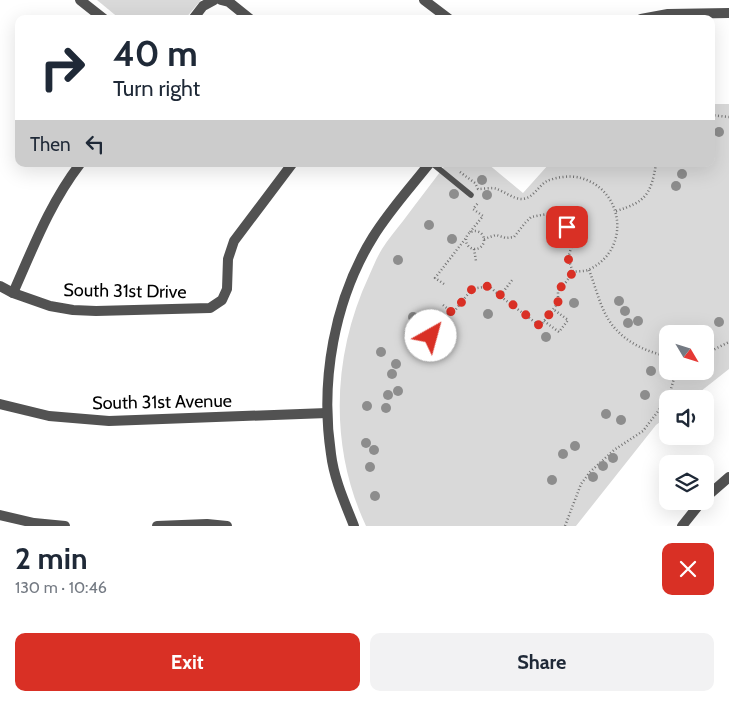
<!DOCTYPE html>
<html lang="en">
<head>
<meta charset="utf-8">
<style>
  :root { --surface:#fff; --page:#f2f2f3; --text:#1f2937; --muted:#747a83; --accent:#d93025 }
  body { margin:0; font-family:Cabin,sans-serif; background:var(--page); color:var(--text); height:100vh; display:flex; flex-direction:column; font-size:19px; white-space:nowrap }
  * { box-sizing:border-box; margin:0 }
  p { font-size:16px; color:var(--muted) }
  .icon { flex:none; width:28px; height:28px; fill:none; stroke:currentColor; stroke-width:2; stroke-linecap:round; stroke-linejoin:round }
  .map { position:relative; height:526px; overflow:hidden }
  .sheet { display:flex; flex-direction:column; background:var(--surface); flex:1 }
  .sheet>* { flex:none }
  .banner { position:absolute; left:15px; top:15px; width:700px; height:152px; border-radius:10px; box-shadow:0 5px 20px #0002; background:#fff; color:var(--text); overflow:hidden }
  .needle { width:32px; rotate:128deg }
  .fabs { position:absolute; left:659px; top:325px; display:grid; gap:10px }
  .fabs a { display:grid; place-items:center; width:55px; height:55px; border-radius:10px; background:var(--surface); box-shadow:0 5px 20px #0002; font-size:25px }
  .pin { position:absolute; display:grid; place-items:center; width:42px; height:42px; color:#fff; margin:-21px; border-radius:10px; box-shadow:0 2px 8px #0006 }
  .me { position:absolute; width:55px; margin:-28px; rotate:38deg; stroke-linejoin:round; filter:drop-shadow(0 0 4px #0008) }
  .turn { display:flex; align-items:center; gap:18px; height:105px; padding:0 15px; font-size:22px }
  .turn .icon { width:65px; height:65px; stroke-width:2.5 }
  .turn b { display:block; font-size:35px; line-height:42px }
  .then { display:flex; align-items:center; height:48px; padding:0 15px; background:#0003; gap:10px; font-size:19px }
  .round { display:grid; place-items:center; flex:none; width:52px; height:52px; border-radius:10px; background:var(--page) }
  .overview { display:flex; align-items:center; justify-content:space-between; height:85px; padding:0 15px }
  h1 { font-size:30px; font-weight:700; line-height:38px }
  .button { display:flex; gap:10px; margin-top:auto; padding:10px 15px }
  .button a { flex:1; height:58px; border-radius:10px; background:var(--accent); color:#fff; font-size:20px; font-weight:700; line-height:58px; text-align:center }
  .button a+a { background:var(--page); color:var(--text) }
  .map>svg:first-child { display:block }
</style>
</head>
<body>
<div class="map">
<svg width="729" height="526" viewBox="0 0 729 526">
  <rect width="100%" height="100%" fill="#fff"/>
  <g fill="#d9d9d9" fill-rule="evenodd">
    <polygon points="97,0 201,0 185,19 120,19"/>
    <path d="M711 104H729V369L691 399H668L667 417 656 425 576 526H366C329 447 332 355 369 276 373 267 377 257 382 249 388 239 396 230 403 221 417 202 432 183 446 164H488L523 193 549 164H711ZM668 334H705V371H668Z"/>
  </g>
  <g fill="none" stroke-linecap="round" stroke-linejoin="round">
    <g stroke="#747474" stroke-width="2.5" stroke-dasharray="1 2.5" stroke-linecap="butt">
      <polyline points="711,115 729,117"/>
      <path d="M460 172 475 183 478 189C484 189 492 187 497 189 505 192 514 199 522 199 534 198 538 186 547 181 556 177 571 175 581 178 624 190 631 249 590 269 585 272 577 271 571 272"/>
      <path d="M616 211C646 202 651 194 656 164"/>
      <circle cx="475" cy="240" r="9"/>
      <polyline points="470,232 483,216 473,209 478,203"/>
      <polyline points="484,239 496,235 506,238 514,237 525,223 531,217 547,214 558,218 567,227 570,233 572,245 568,258 573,272 566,282 558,290 558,303 540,326 500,296 513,279"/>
      <polyline points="474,249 476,261"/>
      <path d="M589 270C595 285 599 303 607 317 619 339 644 352 668 356"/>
      <polyline points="444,284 435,278 466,238"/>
      <polyline points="443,305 453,313 472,289 489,286 500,296"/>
      <polyline points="544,321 559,332 568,320 553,309"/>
      <polyline points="431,337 450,311"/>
      <polyline points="705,354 729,342"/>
      <polyline points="565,526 581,484 590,472 614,450 643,431 659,410 671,389 676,371"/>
    </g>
    <polyline stroke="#525252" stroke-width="5.5" points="433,164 471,195"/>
    <g stroke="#525252" stroke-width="10">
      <polyline points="80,0 104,19"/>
      <polyline points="221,0 229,2 250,19"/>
      <polyline points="424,0 449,19"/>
      <polyline points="193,19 203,6 214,0"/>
      <polyline points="0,286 13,293 50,306 73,310 96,311 210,308 222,300 227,289 228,259 234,241 292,164"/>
      <path d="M13 293C33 248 50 203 80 164"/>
      <polyline points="705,498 729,477"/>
      <polyline points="0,515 34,523 65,526"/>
      <polyline points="157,526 207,524 227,526"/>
      <polyline points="682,526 702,501"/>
    </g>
    <g stroke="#525252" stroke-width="10">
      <polyline points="641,19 668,14 729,13"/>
      <polyline points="0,404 49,416 109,421 327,413"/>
      <path d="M354 526C345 503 334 479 331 454 320 381 334 300 373 237 389 211 410 188 429 164"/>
    </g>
  </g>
  <g fill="#8d8d8d">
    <circle cx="719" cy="132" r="5"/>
    <circle cx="682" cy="174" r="5"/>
    <circle cx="482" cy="180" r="5"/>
    <circle cx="676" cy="186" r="5"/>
    <circle cx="454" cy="194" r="5"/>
    <circle cx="487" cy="195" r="5"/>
    <circle cx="429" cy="225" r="5"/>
    <circle cx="452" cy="239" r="5"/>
    <circle cx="398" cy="260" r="5"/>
    <circle cx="619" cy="301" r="5"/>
    <circle cx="574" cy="303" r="5"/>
    <circle cx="625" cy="311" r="5"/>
    <circle cx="488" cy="314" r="5"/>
    <circle cx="430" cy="315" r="5"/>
    <circle cx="413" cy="317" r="5"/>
    <circle cx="638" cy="321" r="5"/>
    <circle cx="719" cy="322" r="5"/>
    <circle cx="628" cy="323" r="5"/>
    <circle cx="409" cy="334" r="5"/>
    <circle cx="546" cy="337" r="5"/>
    <circle cx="430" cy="344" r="5"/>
    <circle cx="381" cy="352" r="5"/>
    <circle cx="396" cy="364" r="5"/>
    <circle cx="651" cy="371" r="5"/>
    <circle cx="392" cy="374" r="5"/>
    <circle cx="398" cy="391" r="5"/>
    <circle cx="388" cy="395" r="5"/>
    <circle cx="645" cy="395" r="5"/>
    <circle cx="367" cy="406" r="5"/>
    <circle cx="386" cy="408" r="5"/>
    <circle cx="606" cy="414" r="5"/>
    <circle cx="621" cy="420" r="5"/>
    <circle cx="366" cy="443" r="5"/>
    <circle cx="575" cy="446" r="5"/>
    <circle cx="374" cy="450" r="5"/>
    <circle cx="563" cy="454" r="5"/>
    <circle cx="613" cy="458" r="5"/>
    <circle cx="603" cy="466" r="5"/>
    <circle cx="370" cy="467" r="5"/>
    <circle cx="593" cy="477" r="5"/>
    <circle cx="552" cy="480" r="5"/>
    <circle cx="375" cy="496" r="5"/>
  </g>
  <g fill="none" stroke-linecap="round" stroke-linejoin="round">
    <polyline stroke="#d93025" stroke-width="9" stroke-dasharray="0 16.2" points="431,336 450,311 453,313 472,289 489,286 540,326 558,303 558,290 566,282 573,272 568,258 572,239 567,227"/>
  </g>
  <g text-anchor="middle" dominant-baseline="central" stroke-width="4" stroke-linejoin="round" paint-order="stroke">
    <g font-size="18" fill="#000" stroke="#fff">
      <text transform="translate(125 291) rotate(1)">South 31st Drive</text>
      <text transform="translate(162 402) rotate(-1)">South 31st Avenue</text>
    </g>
  </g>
</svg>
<div class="fabs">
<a><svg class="needle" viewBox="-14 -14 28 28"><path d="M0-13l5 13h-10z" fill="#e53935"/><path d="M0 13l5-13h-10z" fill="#747a83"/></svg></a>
<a><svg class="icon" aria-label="sound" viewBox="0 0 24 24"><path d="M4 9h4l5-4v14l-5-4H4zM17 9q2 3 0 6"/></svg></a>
<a><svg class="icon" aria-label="layers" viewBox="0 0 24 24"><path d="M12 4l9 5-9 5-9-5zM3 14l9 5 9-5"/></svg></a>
</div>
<div class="pin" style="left:567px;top:227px;background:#d93025"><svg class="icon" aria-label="arrive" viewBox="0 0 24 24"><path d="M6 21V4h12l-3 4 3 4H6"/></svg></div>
<svg class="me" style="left:431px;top:336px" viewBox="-20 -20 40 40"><circle r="19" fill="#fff"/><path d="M0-13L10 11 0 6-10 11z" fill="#d93025"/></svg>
<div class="banner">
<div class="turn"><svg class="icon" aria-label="right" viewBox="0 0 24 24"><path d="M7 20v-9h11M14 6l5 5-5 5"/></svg><div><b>40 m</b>Turn right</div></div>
<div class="then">Then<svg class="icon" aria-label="left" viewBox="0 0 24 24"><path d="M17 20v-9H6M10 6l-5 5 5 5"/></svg></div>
</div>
</div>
<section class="sheet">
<div class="overview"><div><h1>2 min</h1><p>130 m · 10:46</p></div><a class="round" style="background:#d93025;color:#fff"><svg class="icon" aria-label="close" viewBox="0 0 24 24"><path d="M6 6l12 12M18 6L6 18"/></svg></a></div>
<div class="button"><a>Exit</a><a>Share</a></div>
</section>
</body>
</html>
